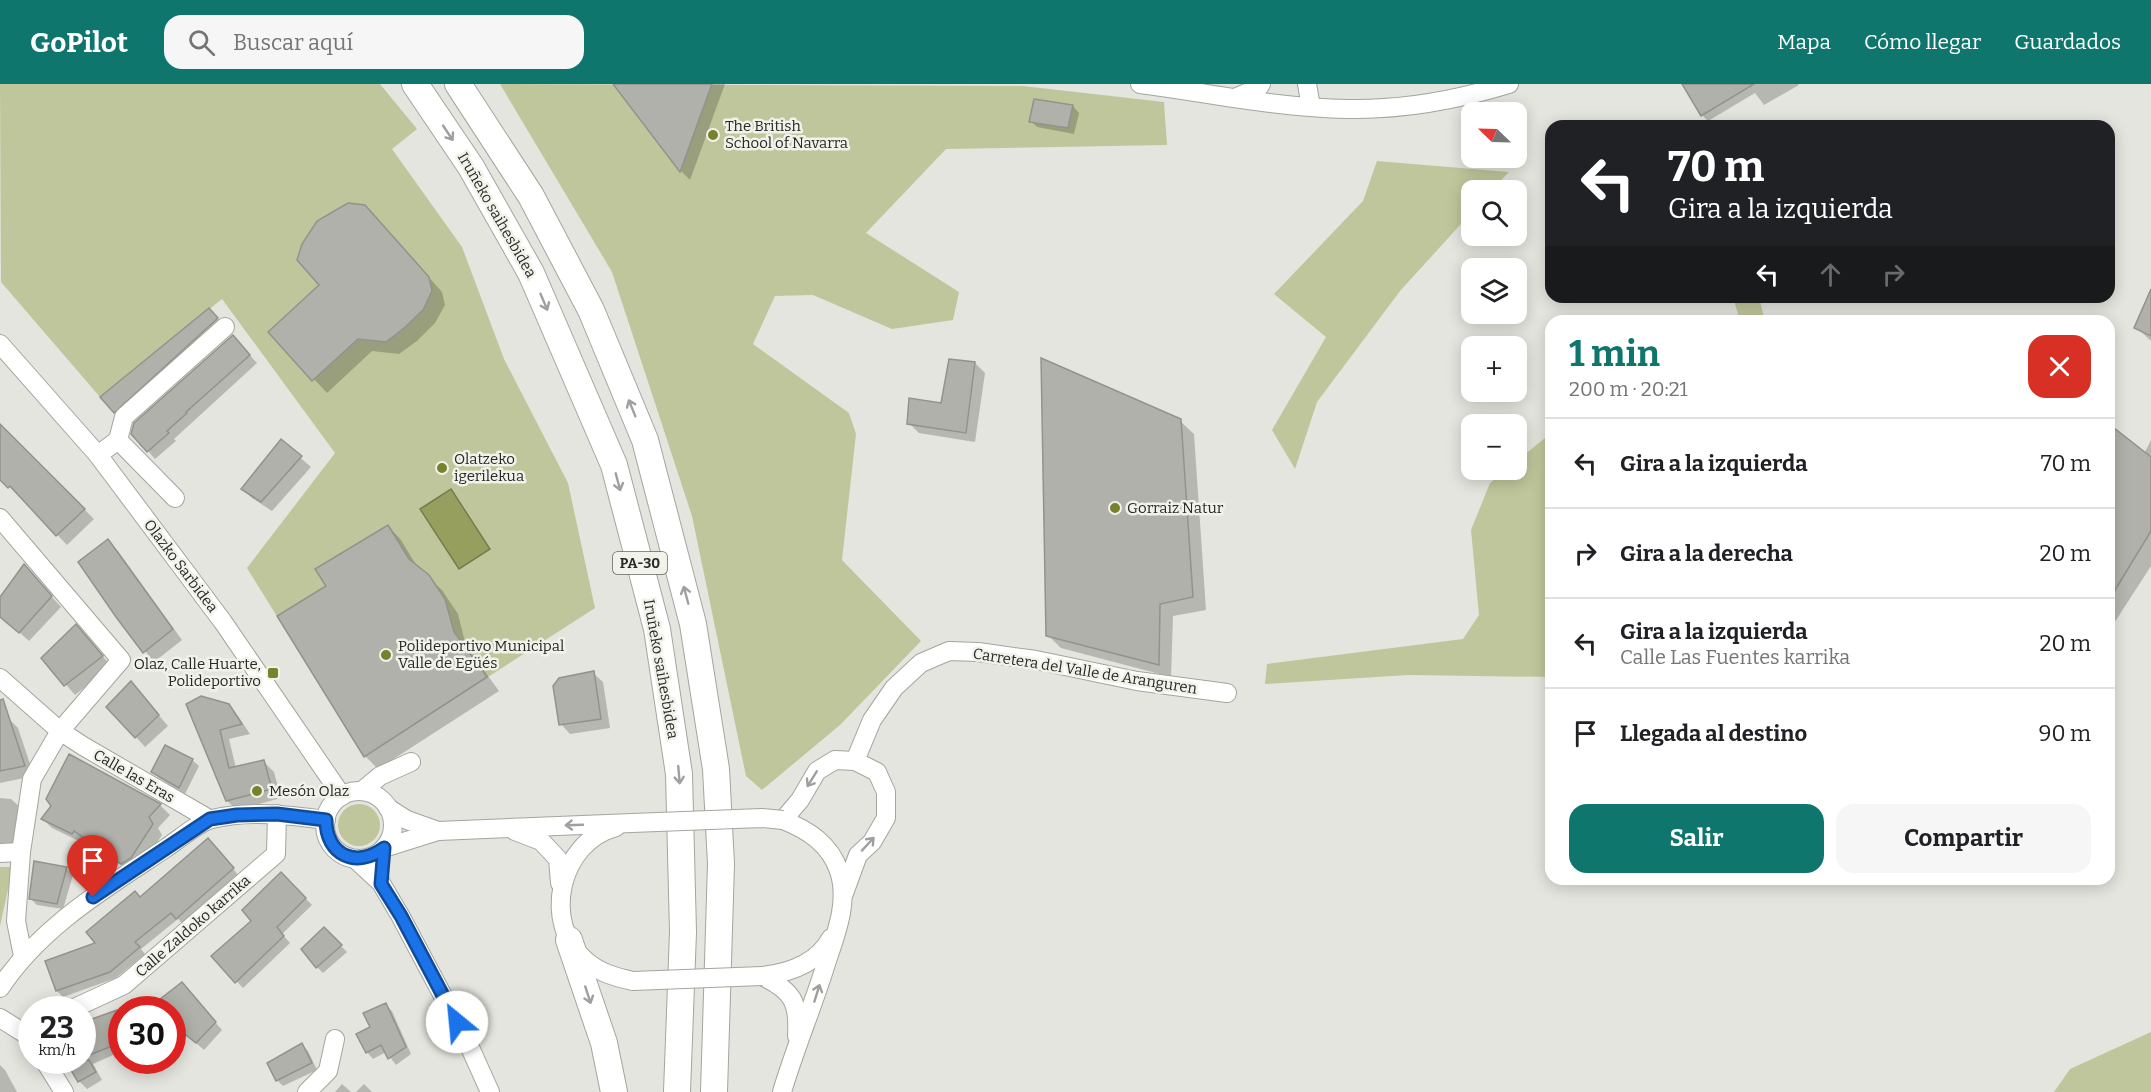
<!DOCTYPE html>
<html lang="es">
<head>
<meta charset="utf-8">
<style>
  :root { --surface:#fff; --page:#f6f6f6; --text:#202124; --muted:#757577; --line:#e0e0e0; --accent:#0f766e }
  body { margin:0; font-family:Bitter,serif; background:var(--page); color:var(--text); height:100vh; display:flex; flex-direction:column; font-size:22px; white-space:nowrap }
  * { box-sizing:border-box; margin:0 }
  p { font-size:20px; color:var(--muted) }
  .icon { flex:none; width:33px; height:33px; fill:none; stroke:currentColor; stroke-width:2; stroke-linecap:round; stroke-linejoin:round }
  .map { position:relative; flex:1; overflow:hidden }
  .drawer { position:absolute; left:1545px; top:231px; width:570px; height:570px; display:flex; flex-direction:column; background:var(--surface); border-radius:18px; box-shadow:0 3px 15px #0003 }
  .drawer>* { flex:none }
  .top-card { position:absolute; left:1545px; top:36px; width:570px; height:183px; border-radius:18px; box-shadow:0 3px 15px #0003; background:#202124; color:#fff; overflow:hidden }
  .needle { width:39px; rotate:293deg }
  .fabs { position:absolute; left:1461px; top:18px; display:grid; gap:12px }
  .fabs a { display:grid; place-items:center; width:66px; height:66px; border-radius:12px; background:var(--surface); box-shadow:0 3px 15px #0003; font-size:30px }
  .speed { position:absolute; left:18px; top:912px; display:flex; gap:12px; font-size:30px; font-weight:700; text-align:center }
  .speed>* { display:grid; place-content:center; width:78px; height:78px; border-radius:50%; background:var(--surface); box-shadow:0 3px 15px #0003; line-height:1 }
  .speed small { font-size:15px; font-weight:400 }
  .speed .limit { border:9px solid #d22; background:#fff; color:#111 }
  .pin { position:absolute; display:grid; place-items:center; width:51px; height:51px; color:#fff; margin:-62px -26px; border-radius:50% 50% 50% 0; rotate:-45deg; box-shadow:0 0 6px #0007 }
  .pin .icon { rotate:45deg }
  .me { position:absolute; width:66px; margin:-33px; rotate:332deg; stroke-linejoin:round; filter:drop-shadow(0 0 4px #0008) }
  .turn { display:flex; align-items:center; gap:21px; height:126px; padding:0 24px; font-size:27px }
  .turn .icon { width:78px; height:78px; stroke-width:2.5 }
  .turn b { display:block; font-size:42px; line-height:51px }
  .lanes { display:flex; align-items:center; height:57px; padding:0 24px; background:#0003; justify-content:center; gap:30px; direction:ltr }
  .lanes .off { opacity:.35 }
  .round { display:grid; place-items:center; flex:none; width:63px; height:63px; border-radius:18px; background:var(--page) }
  .overview { display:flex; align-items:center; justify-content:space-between; height:102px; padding:0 24px }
  h1 { font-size:36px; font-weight:700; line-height:45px; color:var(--accent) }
  .action { display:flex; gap:12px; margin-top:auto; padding:12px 24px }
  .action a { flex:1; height:69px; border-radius:18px; background:var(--accent); color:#fff; font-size:24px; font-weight:700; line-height:69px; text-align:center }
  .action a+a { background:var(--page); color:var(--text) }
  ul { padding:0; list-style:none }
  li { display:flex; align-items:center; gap:18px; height:90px; padding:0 24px; border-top:2px solid var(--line) }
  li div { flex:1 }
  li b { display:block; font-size:22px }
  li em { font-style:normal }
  header { display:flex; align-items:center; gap:36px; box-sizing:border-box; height:84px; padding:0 30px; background:var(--accent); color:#fff }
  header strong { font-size:28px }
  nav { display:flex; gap:33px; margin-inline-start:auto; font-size:21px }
  .search { width:420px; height:54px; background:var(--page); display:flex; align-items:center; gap:15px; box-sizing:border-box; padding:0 21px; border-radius:18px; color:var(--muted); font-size:22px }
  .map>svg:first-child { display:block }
</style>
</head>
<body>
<header>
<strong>GoPilot</strong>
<div class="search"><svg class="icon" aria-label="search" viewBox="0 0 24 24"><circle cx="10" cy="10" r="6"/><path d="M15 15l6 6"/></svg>Buscar aquí</div>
<nav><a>Mapa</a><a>Cómo llegar</a><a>Guardados</a></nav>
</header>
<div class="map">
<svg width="2151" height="1008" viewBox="0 0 2151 1008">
  <rect width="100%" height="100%" fill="#e4e5de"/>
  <g fill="#c0c69b">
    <polygon points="0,0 380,0 417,45 392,65 462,163 504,275 568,399 595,524 364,673 247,484 335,369 222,215 100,313 1,198"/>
    <polygon points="500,0 1023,2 1164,18 1167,61 946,65 866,149 959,208 953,236 892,245 813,211 775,212 753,260 849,329 856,350 842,476 921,557 840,641 762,706 746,692 692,432 612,188"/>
    <polygon points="1377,77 1509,88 1492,106 1472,106 1471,129 1400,207 1317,318 1295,385 1272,346 1326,253 1274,210 1363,117"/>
    <polygon points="1733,213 1759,213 1765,237 1740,237"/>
    <polygon points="1551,349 1551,593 1408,591 1265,600 1267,580 1463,555 1479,531 1471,446 1490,399 1506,386 1516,386 1517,377"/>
    <circle cx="359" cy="741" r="21"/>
    <polygon points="0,783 13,783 0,842"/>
    <polygon points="2151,948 2151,1008 2054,1008 2070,985"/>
  </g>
  <polygon fill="#979f5f" stroke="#767c4e" stroke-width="1.5" points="451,405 490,465 459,485 420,425"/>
  <g fill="#0003">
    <polygon points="615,0 725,0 690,96 681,87"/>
    <polygon points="1684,0 1798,0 1799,1 1764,21 1755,9 1708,37 1702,31"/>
    <polygon points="1073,22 1079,29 1074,50 1037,43 1031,37"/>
    <polygon points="378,136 442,208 445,221 435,239 417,257 399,270 372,267 327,309 270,248 321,201"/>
    <polygon points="2151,209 2151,257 2136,243"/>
    <polygon points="209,226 227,245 124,338 115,328"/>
    <polygon points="241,261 257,279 174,355 176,357 155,375 148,367"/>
    <polygon points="975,279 985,289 975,358 919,349 909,339 942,321"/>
    <polygon points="1180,337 1194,350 1206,526 1173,532 1171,593 1061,564 1048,551"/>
    <polygon points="2109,342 2144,370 2151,356 2151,482 2109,547"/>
    <polygon points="6,347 94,435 67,461 20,411 19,413 0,393 0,353"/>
    <polygon points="281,357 311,383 272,427 252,414 243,405"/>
    <polygon points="388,442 401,456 418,484 442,506 458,530 466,562 499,607 378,685 365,672 328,503"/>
    <polygon points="108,457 118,467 182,556 154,578 117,532"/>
    <polygon points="33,492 61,523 29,557 0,531 0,516"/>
    <polygon points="85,552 111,582 75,611 43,574"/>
    <polygon points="593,589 603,598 610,644 570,650 561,640"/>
    <polygon points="131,599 168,642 145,663 136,653"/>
    <polygon points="188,621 228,621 238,632 250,650 229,655 236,684 264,678 274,688 281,714 237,726 227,717"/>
    <polygon points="8,634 18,644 34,692 0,699 0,637"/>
    <polygon points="70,672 160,721 170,731 158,744 162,751 141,783 132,789 85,755 83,759 52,744 43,735 52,722"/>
    <polygon points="192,676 199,682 185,710 159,694 153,688"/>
    <polygon points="0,714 11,715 21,724 22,757 0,768"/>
    <polygon points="214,762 239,792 183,840 178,835 141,865 145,870 116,894 63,913 57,907 141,814"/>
    <polygon points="66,784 73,791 63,825 37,821 30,814"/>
    <polygon points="281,790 312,821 282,850 290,859 243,904 213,872 253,837"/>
    <polygon points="324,845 347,868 323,889 317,883"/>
    <polygon points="189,908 222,946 204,966 181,946 172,953 172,926 143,926 150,918 154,922"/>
    <polygon points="385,921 392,927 411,970 396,981 386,968 373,975 367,968 372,943"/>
    <polygon points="116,928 122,933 122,967 93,980 102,996 87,1005 79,997 82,976 82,945"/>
    <polygon points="302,961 308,967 317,986 283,1002 277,996"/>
    <polygon points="0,981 5,986 17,1008 0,1008"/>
    <polygon points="342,1000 351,1008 335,1008"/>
    <polygon points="364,1000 372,1008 356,1008"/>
  </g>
  <g fill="#b0b1aa" stroke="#92938c" stroke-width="1.5">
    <polygon points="613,0 712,0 680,88"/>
    <polygon points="1682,0 1754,0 1701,32"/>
    <polygon points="1034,15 1073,21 1068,44 1029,38"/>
    <polygon points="348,119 365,121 429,193 432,207 423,226 404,244 386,258 358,255 312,297 268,248 319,201 297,176 302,160 317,137"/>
    <polygon points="2151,205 2151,252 2134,244"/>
    <polygon points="209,224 218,234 114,329 100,313"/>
    <polygon points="233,251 250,271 186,328 187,329 167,347 169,349 147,368 131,350 134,339"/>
    <polygon points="1041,274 1181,335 1193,513 1160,520 1159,581 1046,552"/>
    <polygon points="949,275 975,278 966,349 907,340 909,314 941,319"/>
    <polygon points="0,340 85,425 56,452 10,402 8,404 0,396"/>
    <polygon points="2109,340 2151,373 2151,447 2109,516"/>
    <polygon points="281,355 302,372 261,418 241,405"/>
    <polygon points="388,441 409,475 429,491 445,515 454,548 487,593 364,673 277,532 326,502 315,485"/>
    <polygon points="108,455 173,545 143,569 116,533 78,478"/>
    <polygon points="24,480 52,512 19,549 0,533 0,513"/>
    <polygon points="76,540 103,572 64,602 41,574"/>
    <polygon points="594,587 601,635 559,641 553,602 559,594"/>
    <polygon points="131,597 159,631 135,654 106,623"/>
    <polygon points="201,612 229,620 242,640 220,646 229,684 264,676 272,705 226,717 186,620"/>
    <polygon points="3,615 25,682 0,687 0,616"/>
    <polygon points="165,661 193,675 179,704 151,688"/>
    <polygon points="69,670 161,720 149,733 153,740 131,774 121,780 74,747 72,750 41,735 51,722 46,715"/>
    <polygon points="208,754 234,784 176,835 171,829 135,858 140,863 110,888 56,907 45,877 95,859 86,848 135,807 140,813"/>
    <polygon points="34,777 67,783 57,820 29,815"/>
    <polygon points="281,788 306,814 277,843 284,852 235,899 211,872 251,837 242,826"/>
    <polygon points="324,843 342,861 316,884 301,865"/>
    <polygon points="182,898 216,938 196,959 172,940 172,926 146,926"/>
    <polygon points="386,919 406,963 388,975 381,961 366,969 356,950 370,943 363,929"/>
    <polygon points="117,926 122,939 122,958 82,974 82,944 92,935"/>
    <polygon points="302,959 312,979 276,997 267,979"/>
    <polygon points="65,976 89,976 96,988 78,998"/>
  </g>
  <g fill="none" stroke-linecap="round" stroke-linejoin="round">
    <defs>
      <g id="minor">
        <path d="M1140 0C1209 9 1279 24 1348 25 1403 26 1457 16 1509 0"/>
        <polyline points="1307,0 1311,23"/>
        <polyline points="1237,13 1258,4 1261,0"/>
        <polyline points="0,260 98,371 223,538 342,712"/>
        <polyline points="118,356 175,414"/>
        <polyline points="98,371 118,356 124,333 225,243"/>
        <polyline points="0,434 121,576 60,647 83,662 209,735"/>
        <polyline points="0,594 60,647 32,695 21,768 16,837 23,872"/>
        <polyline points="855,677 872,636 894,604 921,579 949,567 978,568 1036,576 1137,597 1227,609"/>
        <polyline points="362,707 380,692 411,678"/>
        <circle cx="359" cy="741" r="34"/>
        <polyline points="388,724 407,736 438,747"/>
        <path d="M616 743C559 758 541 840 586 877 600 889 615 893 633 897"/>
        <polyline points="515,747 541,757 558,775 560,799"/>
        <polyline points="384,764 438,747 632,739"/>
        <polyline points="0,769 21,768"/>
        <polyline points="355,775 381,799 401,833 468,959 490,1008"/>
        <path d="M762 892C789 889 817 880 831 854"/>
        <path d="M762 892C793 907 799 918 797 952"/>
        <path d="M0 904C41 842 106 804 166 764 178 756 199 738 212 735 250 726 288 731 326 736"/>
        <polyline points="70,926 124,901 276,770 277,730"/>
        <polyline points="0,934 27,951 32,957"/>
        <polyline points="44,976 64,1008"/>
        <polyline points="307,1008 328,987 335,955"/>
        <path d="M782 1008C794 967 811 927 824 886 834 854 850 820 839 787 830 760 808 746 783 736L800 716 817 687 835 676 855 677 877 688 886 708V734L872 758 858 771 843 812"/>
      </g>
      <g id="highway">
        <polyline points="415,0 471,83 531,189 614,381 657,545 679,690 683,848 677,1008"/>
        <polyline points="458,0 531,112 591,226 645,356 693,540 716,685 721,780 714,1008"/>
        <polyline points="569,856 604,959 614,1008"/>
      </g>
    </defs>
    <use href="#minor" stroke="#a4a59e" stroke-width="20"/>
    <use href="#highway" stroke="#a4a59e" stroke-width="28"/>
    <use href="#minor" stroke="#fff" stroke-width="18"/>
    <use href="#highway" stroke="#fff" stroke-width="26"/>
    <defs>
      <g id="minor-bridge">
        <polyline points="632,739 762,734 783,736"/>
        <polyline points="633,897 762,892"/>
      </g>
    </defs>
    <use href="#minor-bridge" stroke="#a4a59e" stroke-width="20" stroke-linecap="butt"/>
    <use href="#minor-bridge" stroke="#fff" stroke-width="18"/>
  </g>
  <defs><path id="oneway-shaft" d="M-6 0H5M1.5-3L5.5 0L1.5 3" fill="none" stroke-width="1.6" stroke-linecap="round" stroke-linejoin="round" transform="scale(1.5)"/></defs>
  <g stroke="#9f9f9e">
    <use href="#oneway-shaft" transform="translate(448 49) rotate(56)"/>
    <use href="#oneway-shaft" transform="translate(544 218) rotate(67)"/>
    <use href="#oneway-shaft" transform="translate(632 324) rotate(-112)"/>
    <use href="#oneway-shaft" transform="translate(618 398) rotate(75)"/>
    <use href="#oneway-shaft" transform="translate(686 511) rotate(-105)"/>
    <use href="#oneway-shaft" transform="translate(679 691) rotate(85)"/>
    <use href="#oneway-shaft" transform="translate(812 695) rotate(122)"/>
    <use href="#oneway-shaft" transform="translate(574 741) rotate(178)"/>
    <use href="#oneway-shaft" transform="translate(868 760) rotate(-47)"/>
    <use href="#oneway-shaft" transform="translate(817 909) rotate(-73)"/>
    <use href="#oneway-shaft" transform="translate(588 911) rotate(72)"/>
  </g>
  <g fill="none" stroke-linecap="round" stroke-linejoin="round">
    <defs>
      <path id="route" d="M93 813 210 735 237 731 277 730 326 736C326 771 356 785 384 764L381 800 401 832 457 938"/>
    </defs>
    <use href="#route" stroke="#114b97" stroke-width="15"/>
    <use href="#route" stroke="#1a73e8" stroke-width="10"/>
  </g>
  <g fill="#78812c" stroke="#f1f3eb" stroke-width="2">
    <circle cx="713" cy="51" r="6"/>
    <circle cx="442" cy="384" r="6"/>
    <circle cx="1115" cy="424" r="6"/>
    <circle cx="386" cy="571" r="6"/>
    <rect x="267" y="583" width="12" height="12" rx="3"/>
    <circle cx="257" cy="707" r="6"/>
  </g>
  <g text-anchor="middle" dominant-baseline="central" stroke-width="5" stroke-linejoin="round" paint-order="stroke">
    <rect fill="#f1f3eb" stroke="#656662" stroke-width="1.5" x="613" y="468" width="54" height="22" rx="4.5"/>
    <g font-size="14" font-weight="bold" fill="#292a27">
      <text x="640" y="479">PA-30</text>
    </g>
    <g font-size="15" fill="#292a27" stroke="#f1f3eb" text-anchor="start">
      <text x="725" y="42">The British<tspan x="725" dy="17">School of Navarra</tspan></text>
      <text x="454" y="375">Olatzeko<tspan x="454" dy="17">igerilekua</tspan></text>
      <text x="1127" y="424">Gorraiz Natur</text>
      <text x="398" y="562">Polideportivo Municipal<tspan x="398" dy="17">Valle de Egüés</tspan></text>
      <text x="261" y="580" text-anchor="end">Olaz, Calle Huarte,<tspan x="261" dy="17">Polideportivo</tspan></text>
      <text x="269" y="707">Mesón Olaz</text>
    </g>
    <g font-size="15" fill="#292a27" stroke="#f1f3eb">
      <text transform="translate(497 131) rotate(60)">Iruñeko saihesbidea</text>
      <text transform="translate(181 482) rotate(53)">Olazko Sarbidea</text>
      <text transform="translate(661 585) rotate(80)">Iruñeko saihesbidea</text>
      <text transform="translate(1085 587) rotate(9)">Carretera del Valle de Aranguren</text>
      <text transform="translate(134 692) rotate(30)">Calle las Eras</text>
      <text transform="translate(193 842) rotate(-41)">Calle Zaldoko karrika</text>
    </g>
  </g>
</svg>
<div class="fabs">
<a><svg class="needle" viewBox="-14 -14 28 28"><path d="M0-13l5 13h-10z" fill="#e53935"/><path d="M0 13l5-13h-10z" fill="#757577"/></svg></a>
<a><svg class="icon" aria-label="search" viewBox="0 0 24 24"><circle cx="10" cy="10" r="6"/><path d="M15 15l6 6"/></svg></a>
<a><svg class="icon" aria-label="layers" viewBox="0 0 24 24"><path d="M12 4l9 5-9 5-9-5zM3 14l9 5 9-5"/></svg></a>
<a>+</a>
<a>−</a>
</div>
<div class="speed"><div>23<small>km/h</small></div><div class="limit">30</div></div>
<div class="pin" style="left:93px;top:813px;background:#d93025"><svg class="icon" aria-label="arrive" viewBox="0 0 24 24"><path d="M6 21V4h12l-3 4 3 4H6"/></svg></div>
<svg class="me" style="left:457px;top:938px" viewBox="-20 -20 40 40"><circle r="19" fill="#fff"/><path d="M0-13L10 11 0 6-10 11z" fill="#1a73e8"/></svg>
<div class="top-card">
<div class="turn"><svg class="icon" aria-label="left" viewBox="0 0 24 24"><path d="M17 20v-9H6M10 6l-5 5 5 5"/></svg><div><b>70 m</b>Gira a la izquierda</div></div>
<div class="lanes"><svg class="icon" aria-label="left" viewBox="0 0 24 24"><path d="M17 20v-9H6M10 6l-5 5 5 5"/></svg><svg class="icon off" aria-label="ahead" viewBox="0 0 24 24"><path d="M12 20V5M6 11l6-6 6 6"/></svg><svg class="icon off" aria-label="right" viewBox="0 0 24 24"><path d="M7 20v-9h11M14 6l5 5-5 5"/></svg></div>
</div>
<section class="drawer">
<div class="overview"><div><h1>1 min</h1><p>200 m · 20:21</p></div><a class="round" style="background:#d93025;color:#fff"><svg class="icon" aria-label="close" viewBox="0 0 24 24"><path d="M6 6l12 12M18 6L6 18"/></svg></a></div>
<ul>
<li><svg class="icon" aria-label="left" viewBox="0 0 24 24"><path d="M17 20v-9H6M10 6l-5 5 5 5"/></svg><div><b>Gira a la izquierda</b></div><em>70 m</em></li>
<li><svg class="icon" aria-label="right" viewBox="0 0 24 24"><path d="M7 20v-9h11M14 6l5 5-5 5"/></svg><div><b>Gira a la derecha</b></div><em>20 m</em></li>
<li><svg class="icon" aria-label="left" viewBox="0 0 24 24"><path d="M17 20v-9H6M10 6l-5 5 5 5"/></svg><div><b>Gira a la izquierda</b><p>Calle Las Fuentes karrika</p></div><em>20 m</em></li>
<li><svg class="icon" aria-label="arrive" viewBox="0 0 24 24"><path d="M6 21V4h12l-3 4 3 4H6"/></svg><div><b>Llegada al destino</b></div><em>90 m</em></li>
</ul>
<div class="action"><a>Salir</a><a>Compartir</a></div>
</section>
</div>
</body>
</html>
